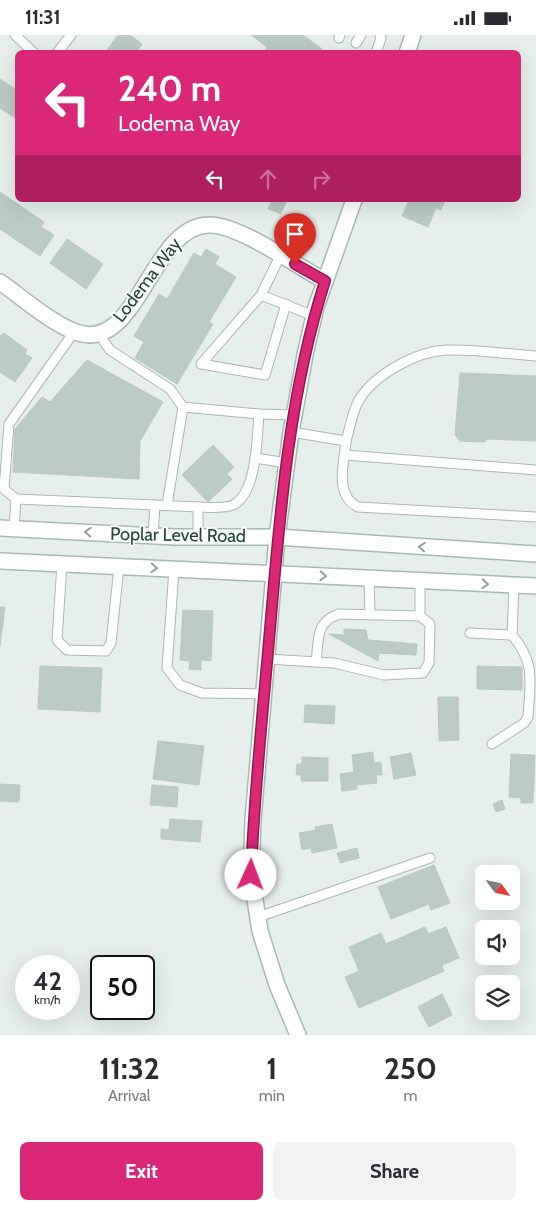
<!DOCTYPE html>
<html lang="en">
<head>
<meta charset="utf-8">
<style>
  :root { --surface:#fff; --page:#f2f2f3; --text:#2b2b33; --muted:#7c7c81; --accent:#db2777 }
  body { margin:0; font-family:Cabin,sans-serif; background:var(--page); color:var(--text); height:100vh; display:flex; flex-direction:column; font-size:19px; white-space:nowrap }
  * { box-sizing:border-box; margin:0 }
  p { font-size:16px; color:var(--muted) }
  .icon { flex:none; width:28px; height:28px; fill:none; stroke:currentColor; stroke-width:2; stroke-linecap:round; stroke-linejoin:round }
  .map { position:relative; height:1000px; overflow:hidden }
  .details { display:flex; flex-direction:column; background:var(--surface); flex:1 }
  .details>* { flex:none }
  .banner { position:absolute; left:15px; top:15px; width:506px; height:152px; border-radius:8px; box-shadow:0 5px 20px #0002; background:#db2777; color:#fff; overflow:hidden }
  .needle { width:32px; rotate:123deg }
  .buttons { position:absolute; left:475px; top:830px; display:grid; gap:10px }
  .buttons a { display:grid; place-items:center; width:45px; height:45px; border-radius:8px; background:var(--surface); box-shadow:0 5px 20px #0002; font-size:25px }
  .speed { position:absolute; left:15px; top:920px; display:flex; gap:10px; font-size:25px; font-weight:700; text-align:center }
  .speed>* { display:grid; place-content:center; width:65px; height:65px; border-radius:50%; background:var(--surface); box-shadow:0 5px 20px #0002; line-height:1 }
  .speed small { font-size:12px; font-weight:400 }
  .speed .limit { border:2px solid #111; border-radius:8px; background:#fff; color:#111 }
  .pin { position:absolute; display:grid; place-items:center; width:42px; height:42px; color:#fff; margin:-51px -21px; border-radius:50% 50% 50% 0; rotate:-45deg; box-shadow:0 0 5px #0007 }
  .pin .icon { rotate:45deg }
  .me { position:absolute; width:55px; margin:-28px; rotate:2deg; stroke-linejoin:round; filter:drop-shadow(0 0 4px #0008) }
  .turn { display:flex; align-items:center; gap:18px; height:105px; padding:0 20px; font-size:22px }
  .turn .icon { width:65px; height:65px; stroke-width:2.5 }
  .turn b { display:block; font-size:35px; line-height:42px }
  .lanes { display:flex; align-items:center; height:48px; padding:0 20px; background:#0003; justify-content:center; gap:25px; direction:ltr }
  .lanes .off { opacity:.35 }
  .eta { display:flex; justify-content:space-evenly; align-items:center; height:85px; text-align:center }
  .eta b { font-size:30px; font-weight:800; line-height:35px }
  .primary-button { display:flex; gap:10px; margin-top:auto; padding:10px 20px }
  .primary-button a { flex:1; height:58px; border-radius:8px; background:var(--accent); color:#fff; font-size:20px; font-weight:800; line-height:58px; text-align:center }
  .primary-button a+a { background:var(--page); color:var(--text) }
  .status { display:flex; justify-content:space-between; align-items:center; height:35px; padding:0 25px; background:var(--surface); direction:ltr }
  .status svg { height:14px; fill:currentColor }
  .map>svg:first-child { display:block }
</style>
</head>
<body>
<div class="status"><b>11:31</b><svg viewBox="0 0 49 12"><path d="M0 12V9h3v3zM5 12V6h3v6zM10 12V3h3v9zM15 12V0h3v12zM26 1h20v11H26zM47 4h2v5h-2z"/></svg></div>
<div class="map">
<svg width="536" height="1000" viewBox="0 0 536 1000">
  <rect width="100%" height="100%" fill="#e6efeb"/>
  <g fill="#bbcac4" stroke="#b8c9c2">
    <polygon points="118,0 130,0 142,9 136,18 105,18"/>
    <polygon points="251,0 303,0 322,14 319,18 264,18 267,12"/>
    <polygon points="0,44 18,56 18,85 0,73"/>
    <polygon points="0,157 44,187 41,192 54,200 40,221 0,194"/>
    <polygon points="272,165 287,165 281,179 268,174"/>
    <polygon points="409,165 445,165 441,175 436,173 428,192 402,181"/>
    <polygon points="67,204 103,229 86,254 50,228"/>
    <polygon points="206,214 219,222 215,229 236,242 209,287 213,289 177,349 135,323 144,307 134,301 159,259 167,264 194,218 201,222"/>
    <polygon points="4,298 27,315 25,319 32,323 15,347 0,337 0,301"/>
    <polygon points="87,325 163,367 140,406 139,444 13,437 15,394 42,362 50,367"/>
    <polygon points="460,338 536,341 536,406 486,404 485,407 460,406 455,400"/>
    <polygon points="213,410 234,432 227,439 232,444 208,467 182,440"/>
    <polygon points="0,572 5,572 0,611"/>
    <polygon points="183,575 213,576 211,626 201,625 201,635 189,634 190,626 180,625"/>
    <polygon points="344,594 366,595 368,605 417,609 416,620 379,618 378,626 329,599 344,600"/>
    <polygon points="40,631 102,633 100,677 38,674"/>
    <polygon points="477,631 522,632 522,655 477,654"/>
    <polygon points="438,662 458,662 459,705 439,706"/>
    <polygon points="305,670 335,671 334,689 304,687"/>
    <polygon points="158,706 204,711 199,750 153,744"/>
    <polygon points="373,717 374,728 381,727 382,740 376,740 377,748 357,750 357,754 342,756 340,739 354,737 352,720"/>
    <polygon points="411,718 416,740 394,744 390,722"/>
    <polygon points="511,719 535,720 533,768 521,768 521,763 509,762"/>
    <polygon points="302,722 328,723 328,746 301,746 301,740 296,740 297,729 302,729"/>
    <polygon points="0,749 20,750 19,767 0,766"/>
    <polygon points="152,750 178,752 177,772 150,770"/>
    <polygon points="502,765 505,774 496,777 493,769"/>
    <polygon points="170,784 202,786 200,807 161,804 161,794 169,795"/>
    <polygon points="332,789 337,813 312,818 311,813 302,815 299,798 316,795 315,792"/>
    <polygon points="357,813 359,823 340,828 337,818"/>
    <polygon points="434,830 450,868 431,875 429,869 391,884 378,852"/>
    <polygon points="425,892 428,899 446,892 459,923 442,930 444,936 359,973 345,942 359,936 349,912 381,898 386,909"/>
    <polygon points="442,959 452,980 429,992 418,972"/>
  </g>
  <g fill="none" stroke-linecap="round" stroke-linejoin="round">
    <defs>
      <g id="lane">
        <polyline points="15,0 34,18"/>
        <polyline points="339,3 340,0"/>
        <polyline points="356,8 361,0"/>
        <polyline points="57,18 71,0"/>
        <polyline points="376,18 381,3 380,0"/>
        <polyline points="280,221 261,260 314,281"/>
        <polyline points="261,260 201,329 265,340 286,269"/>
        <polyline points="98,298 110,315 170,354 183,372 259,379 294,380"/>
        <path d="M291 397 346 406C350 393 352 377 359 365 375 339 417 316 447 315 476 314 507 319 536 321"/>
        <path d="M346 406C344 429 334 460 358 472L536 482"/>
        <polyline points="345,420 536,435"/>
        <polyline points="255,423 287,428"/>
        <polyline points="16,464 4,454 9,389 74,297"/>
        <polyline points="167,470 183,372"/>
        <path d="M198 472C208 472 224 474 233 470 257 458 257 403 259 379"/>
        <polyline points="14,493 16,464 155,470"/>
        <polyline points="153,501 155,470 198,472 198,502"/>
        <polyline points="62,529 57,605 67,615 106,616 111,608 119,532"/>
        <polyline points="174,534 167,633 180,650 202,658 264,659"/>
        <polyline points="369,543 370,580"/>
        <polyline points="470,598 512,600"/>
        <polyline points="267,624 334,628 384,640 423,638 429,628 430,589 420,581 420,546"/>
        <path d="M316 627C319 605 315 587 339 579L420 581"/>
        <path d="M492 709 524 688 528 682C530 647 536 628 512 600L514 550"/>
        <polyline points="258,882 430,823"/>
      </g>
      <path id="street" d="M0 247C23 263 47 285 73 296 137 324 150 190 209 190 238 189 297 231 325 246"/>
      <g id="secondary">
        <polyline points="407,18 413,0"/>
        <polyline points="0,493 175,502 277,502 536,519"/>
        <polyline points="0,526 536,551"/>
        <polyline points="298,1000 277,950 260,896 251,840 253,785 277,502 291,397 305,320 316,272 354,165"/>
      </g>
    </defs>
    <use href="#lane" stroke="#a8b8b2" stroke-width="11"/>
    <use href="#street" stroke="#a8b8b2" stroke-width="18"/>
    <use href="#secondary" stroke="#a4bbb3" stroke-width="18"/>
    <use href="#lane" stroke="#fff" stroke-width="9"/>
    <use href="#street" stroke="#fff" stroke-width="15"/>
    <use href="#secondary" stroke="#fff" stroke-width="15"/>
  </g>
  <defs><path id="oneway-chevron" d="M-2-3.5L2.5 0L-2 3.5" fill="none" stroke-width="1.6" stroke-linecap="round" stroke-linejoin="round" transform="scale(1.25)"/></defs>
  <g stroke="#92a09c">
    <use href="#oneway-chevron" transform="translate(88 497) rotate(-177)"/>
    <use href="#oneway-chevron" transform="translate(422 512) rotate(-176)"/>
    <use href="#oneway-chevron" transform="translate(154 533) rotate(3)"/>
    <use href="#oneway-chevron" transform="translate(323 541) rotate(3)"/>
    <use href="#oneway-chevron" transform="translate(485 549) rotate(3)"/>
  </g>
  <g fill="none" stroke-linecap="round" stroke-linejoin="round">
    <defs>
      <path id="route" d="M251 840C254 758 263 676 270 594 280 477 289 359 325 246L295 229"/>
    </defs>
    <use href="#route" stroke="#8e194d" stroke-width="12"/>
    <use href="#route" stroke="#db2777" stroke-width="9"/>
  </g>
  <g text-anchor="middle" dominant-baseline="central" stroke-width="4" stroke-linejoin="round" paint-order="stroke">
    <g font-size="18" fill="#24423a" stroke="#f7fbf9">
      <text transform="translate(147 245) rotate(-53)">Lodema Way</text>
      <text transform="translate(178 500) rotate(1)">Poplar Level Road</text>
    </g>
  </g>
</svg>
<div class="buttons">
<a><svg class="needle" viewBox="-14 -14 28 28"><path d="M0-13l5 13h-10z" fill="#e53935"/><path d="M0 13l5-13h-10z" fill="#7c7c81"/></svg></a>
<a><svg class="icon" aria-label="sound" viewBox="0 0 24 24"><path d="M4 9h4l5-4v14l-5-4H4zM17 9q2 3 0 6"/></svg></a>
<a><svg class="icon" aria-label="layers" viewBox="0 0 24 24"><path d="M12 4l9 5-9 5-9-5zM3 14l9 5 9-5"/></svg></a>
</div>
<div class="speed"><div>42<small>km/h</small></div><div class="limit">50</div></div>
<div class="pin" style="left:295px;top:229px;background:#d93025"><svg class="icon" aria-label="arrive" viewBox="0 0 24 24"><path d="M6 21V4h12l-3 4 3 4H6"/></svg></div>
<svg class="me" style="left:251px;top:840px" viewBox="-20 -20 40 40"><circle r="19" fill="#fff"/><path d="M0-13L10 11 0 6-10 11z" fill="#db2777"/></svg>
<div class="banner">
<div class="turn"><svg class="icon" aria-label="left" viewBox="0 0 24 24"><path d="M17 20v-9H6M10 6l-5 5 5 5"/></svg><div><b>240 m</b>Lodema Way</div></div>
<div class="lanes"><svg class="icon" aria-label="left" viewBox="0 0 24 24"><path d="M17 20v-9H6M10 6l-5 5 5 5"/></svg><svg class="icon off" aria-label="ahead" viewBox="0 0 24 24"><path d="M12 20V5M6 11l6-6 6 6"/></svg><svg class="icon off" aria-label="right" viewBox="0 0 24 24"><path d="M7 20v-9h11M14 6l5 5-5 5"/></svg></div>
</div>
</div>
<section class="details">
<div class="eta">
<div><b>11:32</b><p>Arrival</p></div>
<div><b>1</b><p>min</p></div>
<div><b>250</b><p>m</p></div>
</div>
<div class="primary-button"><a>Exit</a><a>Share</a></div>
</section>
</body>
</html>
